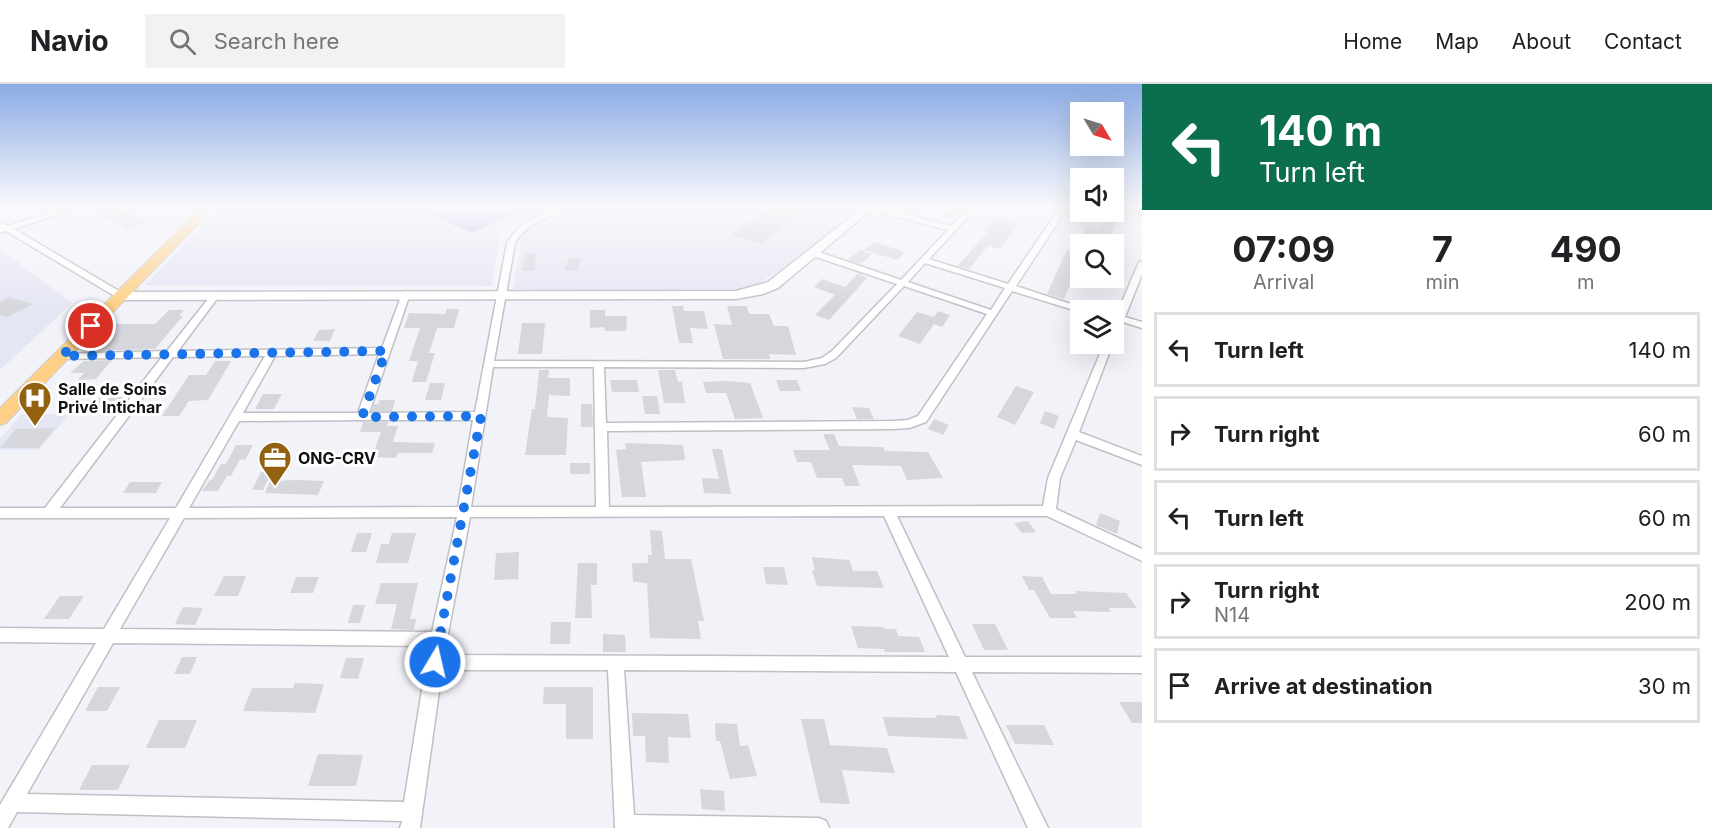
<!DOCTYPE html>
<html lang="en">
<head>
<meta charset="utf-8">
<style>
  :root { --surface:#fff; --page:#f2f2f2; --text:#202124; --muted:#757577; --line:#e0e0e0 }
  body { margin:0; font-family:Inter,sans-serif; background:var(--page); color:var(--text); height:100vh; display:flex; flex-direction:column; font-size:22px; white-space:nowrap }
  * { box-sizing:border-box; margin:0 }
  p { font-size:20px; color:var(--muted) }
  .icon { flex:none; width:33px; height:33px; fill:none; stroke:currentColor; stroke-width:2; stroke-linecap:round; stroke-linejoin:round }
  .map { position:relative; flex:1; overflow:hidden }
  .details { display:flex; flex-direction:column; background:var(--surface); width:570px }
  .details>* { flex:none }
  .banner { background:#0b6e4f; color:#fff; overflow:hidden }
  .needle { width:39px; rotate:128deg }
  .buttons { position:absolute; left:1070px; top:18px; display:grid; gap:12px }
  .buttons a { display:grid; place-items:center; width:54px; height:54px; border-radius:0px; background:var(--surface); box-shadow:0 6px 24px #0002; font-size:30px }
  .pin { position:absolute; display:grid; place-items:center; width:51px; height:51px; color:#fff; margin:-26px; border:3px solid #fff; border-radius:50%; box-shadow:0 2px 6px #0007 }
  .me { position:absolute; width:66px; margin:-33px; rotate:9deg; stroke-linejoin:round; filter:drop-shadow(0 0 4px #0008) }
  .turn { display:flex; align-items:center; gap:21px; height:126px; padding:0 18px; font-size:27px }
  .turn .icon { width:78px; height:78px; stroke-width:2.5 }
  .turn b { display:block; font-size:42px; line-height:51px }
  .eta { display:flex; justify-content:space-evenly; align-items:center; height:102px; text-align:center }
  .eta b { font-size:36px; font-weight:700; line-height:42px }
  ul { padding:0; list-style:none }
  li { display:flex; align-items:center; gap:18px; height:75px; margin:0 12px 9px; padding:0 6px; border:3px solid var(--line); border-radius:0px }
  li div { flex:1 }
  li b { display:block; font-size:22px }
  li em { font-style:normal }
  header { display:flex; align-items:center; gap:36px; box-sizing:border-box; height:84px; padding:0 30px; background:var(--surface); border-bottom:2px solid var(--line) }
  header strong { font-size:28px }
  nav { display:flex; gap:33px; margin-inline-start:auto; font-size:21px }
  .search { width:420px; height:54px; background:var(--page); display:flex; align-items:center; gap:15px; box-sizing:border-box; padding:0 21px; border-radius:0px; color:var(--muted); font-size:22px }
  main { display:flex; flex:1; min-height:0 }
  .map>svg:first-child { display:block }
</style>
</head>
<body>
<header>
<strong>Navio</strong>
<div class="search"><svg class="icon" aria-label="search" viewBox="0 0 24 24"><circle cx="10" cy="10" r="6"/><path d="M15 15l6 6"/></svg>Search here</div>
<nav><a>Home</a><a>Map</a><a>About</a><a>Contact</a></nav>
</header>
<main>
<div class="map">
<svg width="1142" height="744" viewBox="0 0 1142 744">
  <rect width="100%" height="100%" fill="#f2f2f9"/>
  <g fill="#e5e6f4">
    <polygon points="222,121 558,121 500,146 492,202 145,201"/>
    <polygon points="585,121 853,121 862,123 794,177 750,205 729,208 513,205 523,147"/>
    <polygon points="0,165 72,219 0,286"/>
    <polygon points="22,330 70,330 38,366 0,366 0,355"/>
  </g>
  <polygon fill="#bebeec" points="406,121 532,121 472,149"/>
  <g fill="#d6d6dd">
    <polygon points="109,121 114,121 147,138 128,145 92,126"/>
    <polygon points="773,121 812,121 761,160 730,151"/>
    <polygon points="953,121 966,121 954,135 943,132"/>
    <polygon points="1109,129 1119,130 1111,150 1119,152 1115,160 1078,160 1086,143 1100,146"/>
    <polygon points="996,132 1019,140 1000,165 988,162 969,185 957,182 988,148 984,147"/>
    <polygon points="874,158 905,168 897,176 864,166"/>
    <polygon points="860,166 872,170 861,180 848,176"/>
    <polygon points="1067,166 1080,169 1080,188 1076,187 1064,215 1047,210"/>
    <polygon points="525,169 536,170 534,187 522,187"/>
    <polygon points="569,173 582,175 577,187 564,186"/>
    <polygon points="858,189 867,194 829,236 815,231 835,211 814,203 822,195 845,203"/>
    <polygon points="8,213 33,220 7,233 0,231 0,218"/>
    <polygon points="672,222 683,222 684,227 704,227 708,245 690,244 693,259 679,259"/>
    <polygon points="727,222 747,222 749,230 769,230 774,242 788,242 796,271 769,270 770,275 723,275 714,240 732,241"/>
    <polygon points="447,225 459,225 454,244 437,244 429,269 435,269 426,298 412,298 418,277 409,277 420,244 404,244 409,229 445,230"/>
    <polygon points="169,226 184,226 179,232 183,232 155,265 93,267 116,240 155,240"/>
    <polygon points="590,226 605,226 605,232 627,232 626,247 605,247 604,243 590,244"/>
    <polygon points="938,227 950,231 942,243 934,240 920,260 898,252 917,228 934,233"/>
    <polygon points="522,239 545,239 542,270 518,270"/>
    <polygon points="335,245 330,257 313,257 319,246"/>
    <polygon points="112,276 96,295 78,296 84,289 70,289 84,277"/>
    <polygon points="215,277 231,277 208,316 189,317 179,332 162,332 189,291 206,291"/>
    <polygon points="539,286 549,286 548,294 570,294 570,312 549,311 547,333 568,334 566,371 525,371 532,325 535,325"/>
    <polygon points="658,286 675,286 678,298 682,298 685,319 664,319"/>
    <polygon points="610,296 637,296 639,308 612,308"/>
    <polygon points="776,296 797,296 801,307 780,307"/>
    <polygon points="727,297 750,299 763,334 735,335 726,309 706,309 703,298"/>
    <polygon points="430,299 445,299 441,316 425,316"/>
    <polygon points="1016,302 1034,308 1015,341 997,333"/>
    <polygon points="263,310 282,310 274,325 255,325"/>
    <polygon points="642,312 657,312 660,330 645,330"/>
    <polygon points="123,313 114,325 85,326 95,314"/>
    <polygon points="380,316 395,316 392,327 372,327 374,320 378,320"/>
    <polygon points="581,320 592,320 593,343 581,343"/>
    <polygon points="852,323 869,324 874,335 857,335"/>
    <polygon points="1045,327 1059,332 1054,345 1040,339"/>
    <polygon points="934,335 949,341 943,351 928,345"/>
    <polygon points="363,338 388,338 387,342 398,342 393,358 435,359 432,369 398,369 396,374 372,373 381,348 360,348"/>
    <polygon points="55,344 39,364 0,364 16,345"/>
    <polygon points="823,350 834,350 839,362 883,363 885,367 928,368 943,394 907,396 901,382 852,381 860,402 845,402 842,394 817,394 811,378 797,378 793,366 830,366"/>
    <polygon points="625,359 683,361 685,376 641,378 646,413 622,413 616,366 626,365"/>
    <polygon points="236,361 253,361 245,376 240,375 231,392 227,392 218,407 202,407 210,396 212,396 221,380 226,380"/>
    <polygon points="712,365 722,365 731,410 704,409 702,394 719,395"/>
    <rect x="570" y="379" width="20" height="11"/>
    <polygon points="261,388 272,388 263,406 252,406"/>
    <polygon points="270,397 298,396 324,397 318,411 265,409"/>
    <polygon points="130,398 162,398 156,409 123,409"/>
    <polygon points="1100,429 1120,437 1117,450 1096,441"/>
    <polygon points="1028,437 1036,448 1022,449 1014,439"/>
    <polygon points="650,446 662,447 665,475 691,475 704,537 698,537 701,555 650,554 647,499 633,498 632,479 648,479 648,471 652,471"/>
    <polygon points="357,449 372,449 366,468 351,468"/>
    <polygon points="392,449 416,449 408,479 376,479 381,460 389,460"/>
    <polygon points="519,468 518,495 494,496 496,469"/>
    <polygon points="812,473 849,476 853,487 877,487 884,504 817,502 812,486 815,486"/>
    <polygon points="578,479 597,479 597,501 591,501 592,534 575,534"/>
    <polygon points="763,483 784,483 788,501 766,500"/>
    <polygon points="224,492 246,492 238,512 214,512"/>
    <polygon points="1022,492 1042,493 1051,510 1077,510 1075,507 1126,509 1137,524 1109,524 1111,528 1073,527 1077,534 1050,534 1034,506 1029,506"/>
    <polygon points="296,493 319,493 313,509 290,509"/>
    <polygon points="381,499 418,499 410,535 416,535 414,546 391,545 397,520 375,520"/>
    <polygon points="60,512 84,512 69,535 44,535"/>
    <polygon points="353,521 365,521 360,539 348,539"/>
    <polygon points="183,523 203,524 195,541 175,540"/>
    <polygon points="551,538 571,538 570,560 550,560"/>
    <polygon points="972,540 995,540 1008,566 984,566"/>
    <polygon points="851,542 884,543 885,545 896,545 898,552 919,553 925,568 885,568 884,565 858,564"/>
    <polygon points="603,550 625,551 626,568 603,568"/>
    <polygon points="182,573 197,573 190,590 174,590"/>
    <polygon points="346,574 364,574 358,595 340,594"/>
    <polygon points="295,599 324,600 315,629 243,627 252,604 293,604"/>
    <polygon points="98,603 120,603 107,627 85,627"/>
    <polygon points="544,603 593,603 593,655 566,655 566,620 543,620"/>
    <polygon points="1119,618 1142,618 1142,639 1132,639"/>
    <polygon points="632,629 688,630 691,654 668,653 669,679 646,678 645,652 633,652"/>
    <polygon points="936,631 959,632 968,655 888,652 883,633 937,634"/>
    <polygon points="801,635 824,635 830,661 887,664 895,689 842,686 850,720 820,719"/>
    <polygon points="159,636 197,636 185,664 146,664"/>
    <polygon points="715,639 737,640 740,662 748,661 757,692 730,695 720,657 716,657"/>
    <polygon points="1006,641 1044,641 1054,661 1015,660"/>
    <polygon points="318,670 363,671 356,702 308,702"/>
    <polygon points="92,681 130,681 118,706 79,706"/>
    <polygon points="700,705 724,707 725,727 702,725"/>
  </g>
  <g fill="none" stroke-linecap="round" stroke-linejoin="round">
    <defs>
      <g id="street">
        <polygon points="75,121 85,121 14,145 124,210 124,214 118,214 6,147 0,148 0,138 8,142"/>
        <path d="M565 121H574C553 135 528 135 515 159L494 277 804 278 822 274 832 267 897 200 810 171V167H816L901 196 948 146 860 123V121H869L951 142 972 121H979L929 175 1008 200 1058 126 1053 121C1059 121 1062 121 1066 126L1016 202 1089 226 1080 228 1012 207 926 338 909 344 893 345 607 347 609 423 1043 422 1048 394 1104 260 1113 259 1079 348 1142 372V381L1076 356 1060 394 1056 425 1142 465V477L1047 432H897L965 573H1142V589L972 588 1048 744H1028L956 588 624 586 634 731 819 734 826 737 829 744H615L608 586H442L420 744H400L402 737 17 728 8 744H0V721L96 559 0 558V544L104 545 170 434H0V424H45L162 273 62 275 57 272 58 270 167 267 212 210 215 209 219 212 178 267 382 264 402 210 406 207 410 210 369 329 475 328 507 159C520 136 542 130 565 121ZM925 179 1005 204 991 226 908 198ZM904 202 987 230 918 332 908 336 893 337 606 339 604 283 804 284 825 280 836 274ZM379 270 358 329H243L275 272ZM265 272 176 424H60L173 273ZM493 283H594L596 423H471ZM364 336H473L458 423 189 424 239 337ZM884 432 949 573 444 571 470 433ZM457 433 432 548 120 545 184 434ZM113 559 429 562 404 718 27 710Z"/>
        <polygon points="1129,121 1136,121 1142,126 1142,132"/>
        <polygon points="1139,178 1142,178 1142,190 1125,233 1142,238 1142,244 1123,238 1118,250 1113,253 1113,239"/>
      </g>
      <polygon id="secondary" points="866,121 877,121 778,204 763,210 736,215 121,216 114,212 121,208 736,207 768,198"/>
      <polygon id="primary" points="195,121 207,121 198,140 6,339 0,341 0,324 189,136"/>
    </defs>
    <use href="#street" stroke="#bfbfc5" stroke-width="3"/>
    <use href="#secondary" stroke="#bfbfc5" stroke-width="3"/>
    <use href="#primary" stroke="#cfcfd0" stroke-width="2"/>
    <use href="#street" fill="#fff" fill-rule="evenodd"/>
    <use href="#secondary" fill="#fff" fill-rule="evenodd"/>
    <use href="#primary" fill="#fed085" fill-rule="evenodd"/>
  </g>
  <linearGradient id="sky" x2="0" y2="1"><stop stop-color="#8babe4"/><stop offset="0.54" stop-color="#f9f9fc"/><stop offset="1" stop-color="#f9f9fc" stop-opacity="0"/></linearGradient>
  <rect width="1142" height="225" fill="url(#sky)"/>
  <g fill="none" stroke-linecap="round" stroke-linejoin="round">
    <polyline stroke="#1a73e8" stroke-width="10" stroke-dasharray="0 18" points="91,242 62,272 386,267 362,333 481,332 435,578"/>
  </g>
  <defs>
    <symbol id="hospital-pin" viewBox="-11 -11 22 30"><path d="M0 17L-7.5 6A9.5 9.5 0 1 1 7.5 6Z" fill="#926211" stroke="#fff"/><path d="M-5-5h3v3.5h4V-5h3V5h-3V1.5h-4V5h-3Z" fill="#fff"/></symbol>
    <symbol id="office-pin" viewBox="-11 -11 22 30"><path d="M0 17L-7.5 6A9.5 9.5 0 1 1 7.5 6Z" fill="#926211" stroke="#fff"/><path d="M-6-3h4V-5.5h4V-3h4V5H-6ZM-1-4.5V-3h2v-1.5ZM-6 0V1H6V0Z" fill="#fff"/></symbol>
  </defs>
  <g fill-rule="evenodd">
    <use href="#hospital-pin" x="16" y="295" width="38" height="52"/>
    <use href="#office-pin" x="256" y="355" width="38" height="52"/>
  </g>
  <g text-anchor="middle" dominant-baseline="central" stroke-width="6" stroke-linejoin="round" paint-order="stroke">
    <g font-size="16" font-weight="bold" fill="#111114" stroke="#fff" text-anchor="start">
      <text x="58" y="305">Salle de Soins<tspan x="58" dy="18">Privé Intichar</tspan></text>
      <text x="298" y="374">ONG-CRV</text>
    </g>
  </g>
</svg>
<div class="buttons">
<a><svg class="needle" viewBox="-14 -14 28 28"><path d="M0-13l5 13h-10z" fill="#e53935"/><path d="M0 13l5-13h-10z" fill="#757577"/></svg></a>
<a><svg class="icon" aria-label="sound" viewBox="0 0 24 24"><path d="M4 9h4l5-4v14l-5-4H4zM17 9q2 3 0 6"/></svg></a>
<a><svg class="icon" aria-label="search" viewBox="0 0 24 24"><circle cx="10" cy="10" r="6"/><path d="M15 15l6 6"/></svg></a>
<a><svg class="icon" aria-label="layers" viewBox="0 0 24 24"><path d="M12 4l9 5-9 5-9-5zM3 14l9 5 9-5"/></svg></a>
</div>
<div class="pin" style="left:91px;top:242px;background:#d93025"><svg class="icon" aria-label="arrive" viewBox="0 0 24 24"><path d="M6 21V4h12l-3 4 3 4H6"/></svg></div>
<svg class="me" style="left:435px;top:578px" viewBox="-20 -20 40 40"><circle r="17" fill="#1a73e8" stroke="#fff" stroke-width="3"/><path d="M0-11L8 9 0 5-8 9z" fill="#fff"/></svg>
</div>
<section class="details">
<div class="banner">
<div class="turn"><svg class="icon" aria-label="left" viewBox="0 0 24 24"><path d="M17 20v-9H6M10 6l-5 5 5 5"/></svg><div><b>140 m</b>Turn left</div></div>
</div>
<div class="eta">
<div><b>07:09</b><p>Arrival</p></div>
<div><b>7</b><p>min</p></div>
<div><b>490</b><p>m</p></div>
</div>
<ul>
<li><svg class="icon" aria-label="left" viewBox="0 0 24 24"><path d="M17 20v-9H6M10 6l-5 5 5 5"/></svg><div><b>Turn left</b></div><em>140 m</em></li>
<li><svg class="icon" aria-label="right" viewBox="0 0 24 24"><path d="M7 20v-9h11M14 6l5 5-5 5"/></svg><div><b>Turn right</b></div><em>60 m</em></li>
<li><svg class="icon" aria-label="left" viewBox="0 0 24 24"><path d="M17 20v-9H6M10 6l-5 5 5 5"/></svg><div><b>Turn left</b></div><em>60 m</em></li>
<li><svg class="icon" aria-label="right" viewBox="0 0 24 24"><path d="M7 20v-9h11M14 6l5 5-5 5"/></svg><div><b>Turn right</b><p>N14</p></div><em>200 m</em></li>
<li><svg class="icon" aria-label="arrive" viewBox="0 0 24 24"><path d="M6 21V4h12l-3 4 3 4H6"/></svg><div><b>Arrive at destination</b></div><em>30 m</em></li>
</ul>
</section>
</main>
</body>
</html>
